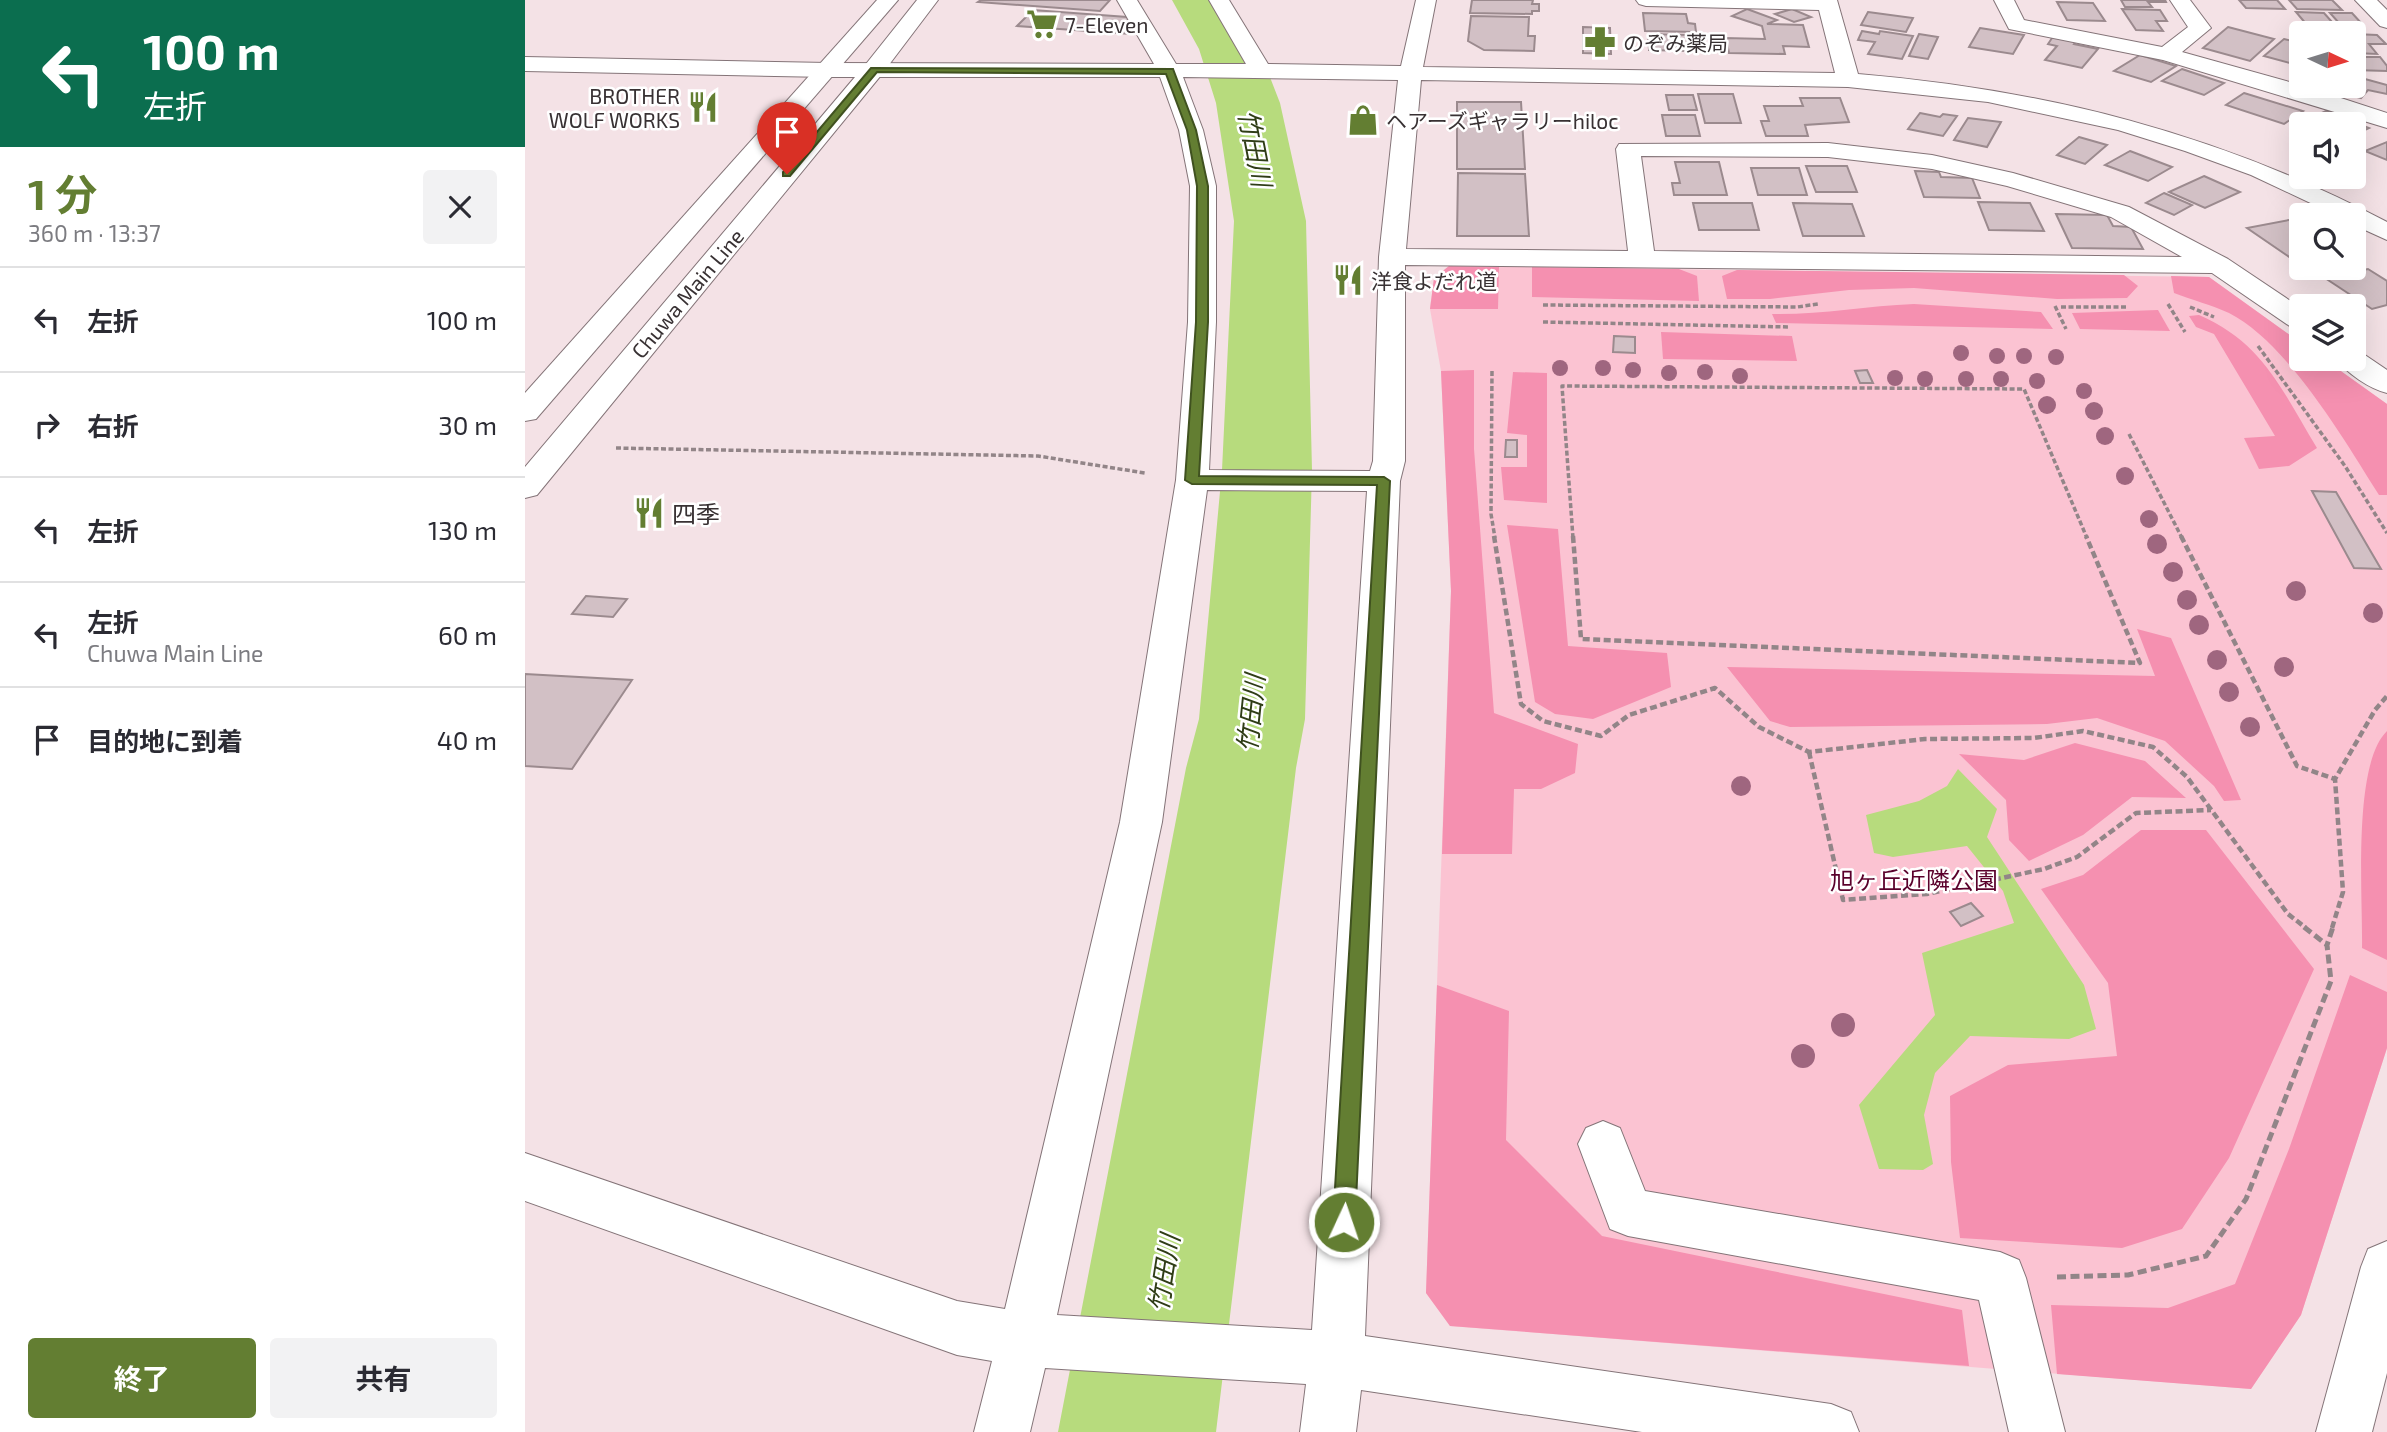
<!DOCTYPE html>
<html lang="ja">
<head>
<meta charset="utf-8">
<style>
  :root { --surface:#fff; --page:#f2f2f3; --text:#2b2b33; --muted:#7c7c81; --line:#e1e1e2; --accent:#637e32 }
  body { margin:0; font-family:"Exo 2","Noto Sans JP",sans-serif; background:var(--page); color:var(--text); height:100vh; display:flex; flex-direction:column; font-size:26px; white-space:nowrap }
  * { box-sizing:border-box; margin:0 }
  p { font-size:23px; color:var(--muted) }
  .icon { flex:none; width:38px; height:38px; fill:none; stroke:currentColor; stroke-width:2; stroke-linecap:round; stroke-linejoin:round }
  .map { position:relative; flex:1; overflow:hidden }
  .sheet { display:flex; flex-direction:column; background:var(--surface); width:525px }
  .sheet>* { flex:none }
  .top-card { background:#0b6e4f; color:#fff; overflow:hidden }
  .needle { width:46px; rotate:94deg }
  .fabs { position:absolute; left:1764px; top:21px; display:grid; gap:14px }
  .fabs a { display:grid; place-items:center; width:77px; height:77px; border-radius:7px; background:var(--surface); box-shadow:0 7px 28px #0002; font-size:35px }
  .pin { position:absolute; display:grid; place-items:center; width:60px; height:60px; color:#fff; margin:-72px -30px; border-radius:50% 50% 50% 0; rotate:-45deg; box-shadow:0 0 7px #0007 }
  .pin .icon { rotate:45deg }
  .me { position:absolute; width:77px; margin:-38px; rotate:3deg; stroke-linejoin:round; filter:drop-shadow(0 0 5px #0008) }
  .turn { display:flex; align-items:center; gap:24px; height:147px; padding:0 28px; font-size:32px }
  .turn .icon { width:91px; height:91px; stroke-width:2.5 }
  .turn b { display:block; font-size:49px; line-height:60px }
  .round { display:grid; place-items:center; flex:none; width:74px; height:74px; border-radius:7px; background:var(--page) }
  .headline { display:flex; align-items:center; justify-content:space-between; height:119px; padding:0 28px }
  h1 { font-size:42px; font-weight:700; line-height:52px; color:var(--accent) }
  .button { display:flex; gap:14px; margin-top:auto; padding:14px 28px }
  .button a { flex:1; height:80px; border-radius:7px; background:var(--accent); color:#fff; font-size:28px; font-weight:700; line-height:80px; text-align:center }
  .button a+a { background:var(--page); color:var(--text) }
  ul { padding:0; list-style:none }
  li { display:flex; align-items:center; gap:21px; height:105px; padding:0 28px; border-top:2px solid var(--line) }
  li div { flex:1 }
  li b { display:block; font-size:26px }
  li em { font-style:normal }
  main { display:flex; flex:1; min-height:0 }
  .map>svg:first-child { display:block }
</style>
</head>
<body>
<main>
<section class="sheet">
<div class="top-card">
<div class="turn"><svg class="icon" aria-label="left" viewBox="0 0 24 24"><path d="M17 20v-9H6M10 6l-5 5 5 5"/></svg><div><b>100 m</b>左折</div></div>
</div>
<div class="headline"><div><h1>1 分</h1><p>360 m · 13:37</p></div><a class="round"><svg class="icon" aria-label="close" viewBox="0 0 24 24"><path d="M6 6l12 12M18 6L6 18"/></svg></a></div>
<ul>
<li><svg class="icon" aria-label="left" viewBox="0 0 24 24"><path d="M17 20v-9H6M10 6l-5 5 5 5"/></svg><div><b>左折</b></div><em>100 m</em></li>
<li><svg class="icon" aria-label="right" viewBox="0 0 24 24"><path d="M7 20v-9h11M14 6l5 5-5 5"/></svg><div><b>右折</b></div><em>30 m</em></li>
<li><svg class="icon" aria-label="left" viewBox="0 0 24 24"><path d="M17 20v-9H6M10 6l-5 5 5 5"/></svg><div><b>左折</b></div><em>130 m</em></li>
<li><svg class="icon" aria-label="left" viewBox="0 0 24 24"><path d="M17 20v-9H6M10 6l-5 5 5 5"/></svg><div><b>左折</b><p>Chuwa Main Line</p></div><em>60 m</em></li>
<li><svg class="icon" aria-label="arrive" viewBox="0 0 24 24"><path d="M6 21V4h12l-3 4 3 4H6"/></svg><div><b>目的地に到着</b></div><em>40 m</em></li>
</ul>
<div class="button"><a>終了</a><a>共有</a></div>
</section>
<div class="map">
<svg width="1862" height="1432" viewBox="0 0 1862 1432">
  <rect width="100%" height="100%" fill="#f4e2e6"/>
  <polygon fill="#fbc3d2" points="924,266 1684,277 1776,343 1776,359 1799,359 1862,404 1862,1048 1776,1315 1726,1389 925,1326 901,1293 926,591 916,371 905,309 909,278"/>
  <g fill="#f590b0">
    <polygon points="924,266 974,267 973,309 905,309 909,278"/>
    <polygon points="1007,267 1154,269 1172,276 1174,301 1007,297"/>
    <polygon points="1212,270 1599,275 1613,286 1602,298 1532,299 1389,288 1324,290 1245,299 1202,299 1197,276"/>
    <path d="M1646 276 1684 277 1776 343V359H1799L1862 404V495H1854C1820 441 1762 342 1704 313 1687 305 1667 300 1649 293Z"/>
    <path d="M1389 304 1516 312 1528 329 1251 323 1247 314C1294 315 1341 306 1389 304Z"/>
    <polygon points="1633,310 1645,331 1555,329 1547,313"/>
    <path d="M1674 315C1739 343 1757 391 1792 448L1764 466 1734 469 1719 438 1750 436 1689 334 1671 327 1664 316Z"/>
    <polygon points="1136,332 1267,336 1272,361 1138,359"/>
    <polygon points="949,370 949,449 969,713 1053,744 1050,773 1016,789 989,789 987,854 917,854 926,591 916,371"/>
    <polygon points="988,372 1022,373 1022,503 979,500 976,467 1002,467 1002,435 982,433"/>
    <polygon points="982,525 1033,529 1043,646 1142,653 1146,687 1068,719 1030,714 1010,702"/>
    <polygon points="1612,629 1646,638 1716,800 1699,801 1689,786 1640,741 1572,718 1522,724 1265,727 1245,721 1202,667 1630,676"/>
    <path d="M1862 731V960L1837 948C1838 897 1827 765 1862 731Z"/>
    <polygon points="1550,743 1620,761 1661,798 1607,797 1558,835 1504,861 1484,840 1481,800 1434,754 1499,760"/>
    <polygon points="1616,830 1681,830 1789,969 1704,1158 1657,1229 1597,1248 1435,1238 1426,1162 1425,1096 1483,1065 1592,1056 1583,983 1516,889 1558,875"/>
    <polygon points="1825,975 1862,992 1862,1048 1776,1315 1726,1389 1532,1374 1526,1305 1643,1308 1710,1284 1764,1149"/>
    <polygon points="912,985 984,1011 981,1140 1077,1236 1437,1310 1444,1366 925,1326 901,1293"/>
  </g>
  <polygon fill="#b7db7d" points="1433,769 1472,809 1462,837 1559,985 1571,1029 1544,1039 1445,1036 1410,1073 1399,1115 1408,1164 1398,1170 1354,1169 1334,1105 1410,1015 1397,953 1489,923 1478,891 1442,846 1368,857 1349,853 1341,815 1394,801 1422,786"/>
  <g fill="none" stroke-linecap="round" stroke-linejoin="round">
    <polygon fill="#b7db7d" fill-rule="evenodd" points="647,0 703,0 734,49 755,103 781,221 787,470 780,719 771,768 691,1432 533,1432 661,768 674,719 697,470 709,221 691,103 674,49"/>
  </g>
  <g fill="#d2c0c5" stroke="#9b8a8e" stroke-width="2">
    <polygon points="456,0 585,0 575,11 453,2"/>
    <polygon points="947,0 1008,0 1007,4 1014,4 1014,11 1007,11 1007,14 945,13"/>
    <polygon points="1596,0 1640,0 1641,2 1623,2 1627,7 1600,7"/>
    <polygon points="1714,0 1752,0 1760,9 1721,8"/>
    <polygon points="1764,0 1807,0 1817,10 1772,9"/>
    <polygon points="1532,2 1568,3 1580,21 1542,20"/>
    <polygon points="1222,9 1252,20 1242,24 1278,25 1284,47 1258,46 1260,54 1204,53 1201,38 1240,39 1237,26 1207,16"/>
    <polygon points="1267,9 1286,17 1269,22 1250,14"/>
    <polygon points="1597,9 1635,10 1642,21 1631,21 1638,31 1611,30"/>
    <polygon points="508,10 602,17 611,28 606,34 492,26"/>
    <polygon points="1343,12 1388,18 1381,32 1336,25"/>
    <polygon points="1771,12 1799,13 1815,31 1787,31"/>
    <polygon points="1118,13 1161,14 1163,23 1170,24 1171,32 1120,31"/>
    <polygon points="1805,13 1827,13 1837,24 1814,23"/>
    <polygon points="946,16 1004,17 1003,36 1010,36 1009,51 959,50 943,41"/>
    <polygon points="1058,27 1085,28 1086,54 1058,53"/>
    <polygon points="1703,27 1749,39 1725,61 1678,48"/>
    <polygon points="1455,28 1499,35 1488,54 1444,47"/>
    <polygon points="1337,31 1354,34 1355,31 1388,36 1377,59 1343,54 1350,42 1333,40"/>
    <polygon points="1123,34 1167,35 1169,43 1163,43 1164,51 1124,50"/>
    <polygon points="1394,34 1413,37 1403,59 1384,56"/>
    <polygon points="1829,34 1852,35 1861,44 1844,44 1852,54 1829,53"/>
    <polygon points="1529,35 1552,40 1549,44 1573,49 1557,68 1520,60 1532,46 1523,44"/>
    <polygon points="1759,39 1776,43 1776,66 1739,56"/>
    <polygon points="1615,55 1651,66 1626,82 1589,71"/>
    <polygon points="1829,57 1855,57 1862,66 1862,71 1829,70"/>
    <polygon points="1657,69 1699,83 1679,95 1637,81"/>
    <polygon points="1829,76 1862,85 1862,94 1843,90 1836,98 1793,86 1829,86"/>
    <polygon points="1719,93 1778,111 1759,124 1701,105"/>
    <polygon points="1173,94 1208,94 1216,123 1180,123"/>
    <polygon points="1141,95 1168,95 1172,110 1144,110"/>
    <polygon points="1275,98 1315,98 1324,122 1280,125 1283,136 1241,136 1236,121 1244,121 1239,106 1278,106"/>
    <polygon points="932,102 996,102 1000,169 932,169"/>
    <polygon points="1801,111 1844,128 1829,135 1829,124 1776,124 1776,128 1769,125"/>
    <polygon points="1395,113 1415,117 1418,114 1432,116 1418,136 1383,129"/>
    <polygon points="1137,115 1170,115 1175,136 1141,136"/>
    <polygon points="1443,118 1476,122 1462,147 1429,140"/>
    <polygon points="1554,137 1582,145 1560,164 1532,155"/>
    <polygon points="1862,142 1862,160 1840,151"/>
    <polygon points="1605,151 1647,167 1623,181 1580,165"/>
    <polygon points="1150,162 1194,162 1202,195 1149,195 1147,183 1155,183"/>
    <polygon points="1281,166 1322,166 1332,192 1291,192"/>
    <polygon points="1226,168 1274,168 1282,195 1233,195"/>
    <polygon points="1390,171 1414,172 1416,177 1447,178 1455,198 1399,197"/>
    <polygon points="933,173 1000,174 1004,236 932,236"/>
    <polygon points="1679,176 1715,192 1680,208 1644,192"/>
    <polygon points="1639,193 1667,205 1649,215 1621,203"/>
    <polygon points="1453,202 1505,203 1519,231 1464,230"/>
    <polygon points="1168,203 1227,203 1234,230 1174,230"/>
    <polygon points="1268,203 1327,204 1339,236 1278,236"/>
    <polygon points="1531,214 1582,215 1588,226 1606,227 1618,249 1547,248"/>
    <polygon points="1769,219 1776,224 1776,265 1722,228"/>
    <polygon points="1843,269 1862,281 1862,305 1847,309 1800,278"/>
    <polygon points="1089,336 1110,337 1110,353 1088,352"/>
    <polygon points="1342,370 1348,383 1335,383 1330,371"/>
    <polygon points="981,440 992,440 992,457 980,457"/>
    <polygon points="1787,491 1811,492 1856,569 1829,568"/>
    <polygon points="61,596 102,599 88,617 47,614"/>
    <polygon points="0,674 107,680 47,769 0,766"/>
    <polygon points="1446,903 1458,916 1436,926 1425,912"/>
  </g>
  <g fill="none" stroke-linecap="round" stroke-linejoin="round">
    <defs>
      <g id="minor">
        <path d="M592 0H612L651 64H721L684 0H704L743 64 876 66 891 0H911L898 67 1310 73 1294 10 1121 6 1114 4 1111 0H1312L1333 74C1522 90 1693 133 1862 222V240L1829 225V215H1811L1726 175 1660 151 1593 130 1463 102 1323 87 896 80 881 249 1103 251 1091 149 1094 144 1303 143 1407 155 1488 173 1604 207 1703 259 1776 308V330L1766 327 1687 273 880 265V461L875 481 840 1336 1306 1404 1326 1412 1334 1432H1117L836 1390 831 1432H775L781 1384 520 1368 505 1432H449L467 1361 432 1355 0 1201V1153L432 1301 480 1309 595 822 651 480 663 322 665 186 654 130 635 77H303L0 71V57L303 63 629 64ZM658 77 873 80 854 257 848 461 845 471 684 470 691 322V186L678 130ZM1116 156 1303 157 1407 169 1482 186 1586 217 1657 257 1129 251ZM682 490 842 491 787 1330 532 1315 637 822Z"/>
        <polygon points="1469,0 1489,0 1499,20 1637,47 1663,27 1645,0 1665,0 1686,28 1657,52 1779,86 1862,113 1862,128 1638,60 1484,29"/>
        <polygon points="1830,0 1852,0 1862,10 1862,28 1855,26"/>
        <path d="M1829 351 1837 353 1862 370V393C1845 389 1821 373 1812 359H1829Z"/>
        <polygon points="1078,1121 1095,1128 1120,1191 1475,1252 1494,1260 1501,1278 1540,1432 1484,1432 1454,1300 1103,1236 1085,1229 1053,1144 1061,1128"/>
        <polygon points="1862,1241 1862,1373 1847,1432 1791,1432 1836,1267 1843,1249"/>
      </g>
      <g id="major">
        <polygon points="352,0 373,0 11,419 0,421 0,393"/>
        <polygon points="392,0 413,0 357,74 12,495 0,498 0,467 341,64"/>
      </g>
    </defs>
    <use href="#minor" stroke="#847478" stroke-width="2"/>
    <use href="#major" stroke="#847478" stroke-width="2"/>
    <g stroke="#928588" stroke-width="3.5" stroke-dasharray="5 2.5" stroke-linecap="butt">
      <polyline points="1643,304 1660,332"/>
      <polyline points="1018,305 1272,307 1293,304"/>
      <polyline points="1530,306 1541,329"/>
      <polyline points="1536,307 1601,307"/>
      <polyline points="1665,307 1689,317"/>
      <polyline points="1018,322 1265,327"/>
      <polyline points="1733,346 1820,466 1862,533"/>
      <polyline points="967,371 966,514 970,538"/>
      <polyline points="1604,434 1657,538"/>
      <polyline points="91,448 513,456 620,473"/>
      <polyline points="1048,538 1037,386 1499,389 1562,538"/>
    </g>
    <g stroke="#928588" stroke-width="4.5" stroke-dasharray="7 3.5" stroke-linecap="butt">
      <polyline points="969,536 996,704 1018,721 1076,736 1104,715 1190,688 1234,727 1284,752 1400,739 1509,738 1558,731 1628,747 1662,777 1763,914 1781,928"/>
      <polyline points="1048,536 1056,639 1615,663 1561,536"/>
      <polyline points="1656,536 1772,766 1810,779"/>
      <polyline points="1284,752 1318,900 1402,894 1519,869 1552,857 1611,813 1686,810"/>
      <polyline points="1807,928 1818,892 1810,779 1850,710 1862,696"/>
    </g>
    <g stroke="#928588" stroke-width="5" stroke-dasharray="9 4.5" stroke-linecap="butt">
      <polyline points="1779,927 1802,945"/>
      <polyline points="1532,1277 1603,1275 1681,1256 1721,1199 1806,981 1802,945 1808,927"/>
    </g>
    <use href="#minor" fill="#fff" fill-rule="evenodd"/>
    <use href="#major" fill="#fff" fill-rule="evenodd"/>
  </g>
  <g fill="#9f667f">
    <circle cx="1436" cy="353" r="8"/>
    <circle cx="1472" cy="356" r="8"/>
    <circle cx="1499" cy="356" r="8"/>
    <circle cx="1531" cy="357" r="8"/>
    <circle cx="1035" cy="368" r="8"/>
    <circle cx="1078" cy="368" r="8"/>
    <circle cx="1108" cy="370" r="8"/>
    <circle cx="1180" cy="372" r="8"/>
    <circle cx="1144" cy="373" r="8"/>
    <circle cx="1215" cy="376" r="8"/>
    <circle cx="1370" cy="378" r="8"/>
    <circle cx="1400" cy="379" r="8"/>
    <circle cx="1441" cy="379" r="8"/>
    <circle cx="1476" cy="379" r="8"/>
    <circle cx="1512" cy="381" r="8"/>
    <circle cx="1559" cy="391" r="8"/>
    <circle cx="1522" cy="405" r="9"/>
    <circle cx="1569" cy="411" r="9"/>
    <circle cx="1580" cy="436" r="9"/>
    <circle cx="1600" cy="476" r="9"/>
    <circle cx="1624" cy="519" r="9"/>
    <circle cx="1632" cy="544" r="10"/>
    <circle cx="1648" cy="572" r="10"/>
    <circle cx="1771" cy="591" r="10"/>
    <circle cx="1662" cy="600" r="10"/>
    <circle cx="1848" cy="613" r="10"/>
    <circle cx="1674" cy="625" r="10"/>
    <circle cx="1692" cy="660" r="10"/>
    <circle cx="1759" cy="667" r="10"/>
    <circle cx="1704" cy="692" r="10"/>
    <circle cx="1725" cy="727" r="10"/>
    <circle cx="1216" cy="786" r="10"/>
    <circle cx="1318" cy="1025" r="12"/>
    <circle cx="1278" cy="1056" r="12"/>
  </g>
  <polygon fill="#637e32" stroke="#405220" stroke-width="2" points="346,68 648,69 671,130 683,186 683,322 674,476 859,477 865,481 830,1222 827,1229 819,1232 811,1229 808,1222 852,485 667,484 660,480 671,322 672,186 662,130 641,74 352,72 265,176 258,176 258,172"/>
  <defs>
    <symbol id="supermarket-bare" viewBox="-9 -9 18 18"><path d="M-6-5.5h2.5l.6 2H6L4.5 2H-2.5L-4.4-4H-6ZM-1.5 3.2a1.3 1.3 0 1 0 .1 0ZM3 3.2a1.3 1.3 0 1 0 .1 0Z" fill="#637e32" stroke="#fff" stroke-width="2.5" paint-order="stroke"/></symbol>
    <symbol id="pharmacy-bare" viewBox="-9 -9 18 18"><path d="M-2-6h4v4h4v4h-4v4h-4v-4h-4v-4h4Z" fill="#637e32" stroke="#fff" stroke-width="2.5" paint-order="stroke"/></symbol>
    <symbol id="restaurant-bare" viewBox="-9 -9 18 18"><path d="M-5-6h1v4h1v-4h1v4h1v-4h1v5L-1.5 .5V6h-2V.5L-5-1ZM5-6V6H3V1.5H1.5Q1.5-4 5-6Z" fill="#637e32" stroke="#fff" stroke-width="2.5" paint-order="stroke"/></symbol>
    <symbol id="shop-bare" viewBox="-9 -9 18 18"><path d="M-5-2.5h2.3a2.7 3.5 0 0 1 5.4 0H5L5.5 6h-11ZM-1.5-2.5h3a1.5 2.3 0 0 0-3 0Z" fill="#637e32" stroke="#fff" stroke-width="2.5" paint-order="stroke"/></symbol>
  </defs>
  <g fill-rule="evenodd">
    <use href="#supermarket-bare" x="495" y="2" width="44" height="44"/>
    <use href="#pharmacy-bare" x="1053" y="20" width="44" height="44"/>
    <use href="#restaurant-bare" x="156" y="85" width="44" height="44"/>
    <use href="#shop-bare" x="816" y="98" width="44" height="44"/>
    <use href="#restaurant-bare" x="801" y="258" width="44" height="44"/>
    <use href="#restaurant-bare" x="102" y="491" width="44" height="44"/>
  </g>
  <g text-anchor="middle" dominant-baseline="central" stroke-width="5" stroke-linejoin="round" paint-order="stroke">
    <g font-size="21" fill="#383133" stroke="#fff" text-anchor="start">
      <text x="540" y="24">7-Eleven</text>
      <text x="1098" y="42">のぞみ薬局</text>
      <text x="155" y="95" text-anchor="end">BROTHER<tspan x="155" dy="24">WOLF WORKS</tspan></text>
      <text x="861" y="120">ヘアーズギャラリーhiloc</text>
      <text x="846" y="280">洋食よだれ道</text>
    </g>
    <g font-size="21" fill="#383133" stroke="#fff">
      <text transform="translate(162 293) rotate(-50)">Chuwa Main Line</text>
    </g>
    <g font-size="24" fill="#383133" stroke="#fff" text-anchor="start">
      <text x="147" y="513">四季</text>
    </g>
    <g font-size="24" fill="#5a002b" stroke="#fff">
      <text x="1389" y="879">旭ヶ丘近隣公園</text>
    </g>
    <g font-size="26" font-style="italic" fill="#2f3d16" stroke="#fff">
      <text transform="translate(731 148) rotate(79)">竹田川</text>
      <text transform="translate(725 713) rotate(-84)">竹田川</text>
      <text transform="translate(638 1273) rotate(-81)">竹田川</text>
    </g>
  </g>
</svg>
<div class="fabs">
<a><svg class="needle" viewBox="-14 -14 28 28"><path d="M0-13l5 13h-10z" fill="#e53935"/><path d="M0 13l5-13h-10z" fill="#7c7c81"/></svg></a>
<a><svg class="icon" aria-label="sound" viewBox="0 0 24 24"><path d="M4 9h4l5-4v14l-5-4H4zM17 9q2 3 0 6"/></svg></a>
<a><svg class="icon" aria-label="search" viewBox="0 0 24 24"><circle cx="10" cy="10" r="6"/><path d="M15 15l6 6"/></svg></a>
<a><svg class="icon" aria-label="layers" viewBox="0 0 24 24"><path d="M12 4l9 5-9 5-9-5zM3 14l9 5 9-5"/></svg></a>
</div>
<div class="pin" style="left:262px;top:174px;background:#d93025"><svg class="icon" aria-label="arrive" viewBox="0 0 24 24"><path d="M6 21V4h12l-3 4 3 4H6"/></svg></div>
<svg class="me" style="left:819px;top:1222px" viewBox="-20 -20 40 40"><circle r="17" fill="#637e32" stroke="#fff" stroke-width="3"/><path d="M0-11L8 9 0 5-8 9z" fill="#fff"/></svg>
</div>
</main>
</body>
</html>
